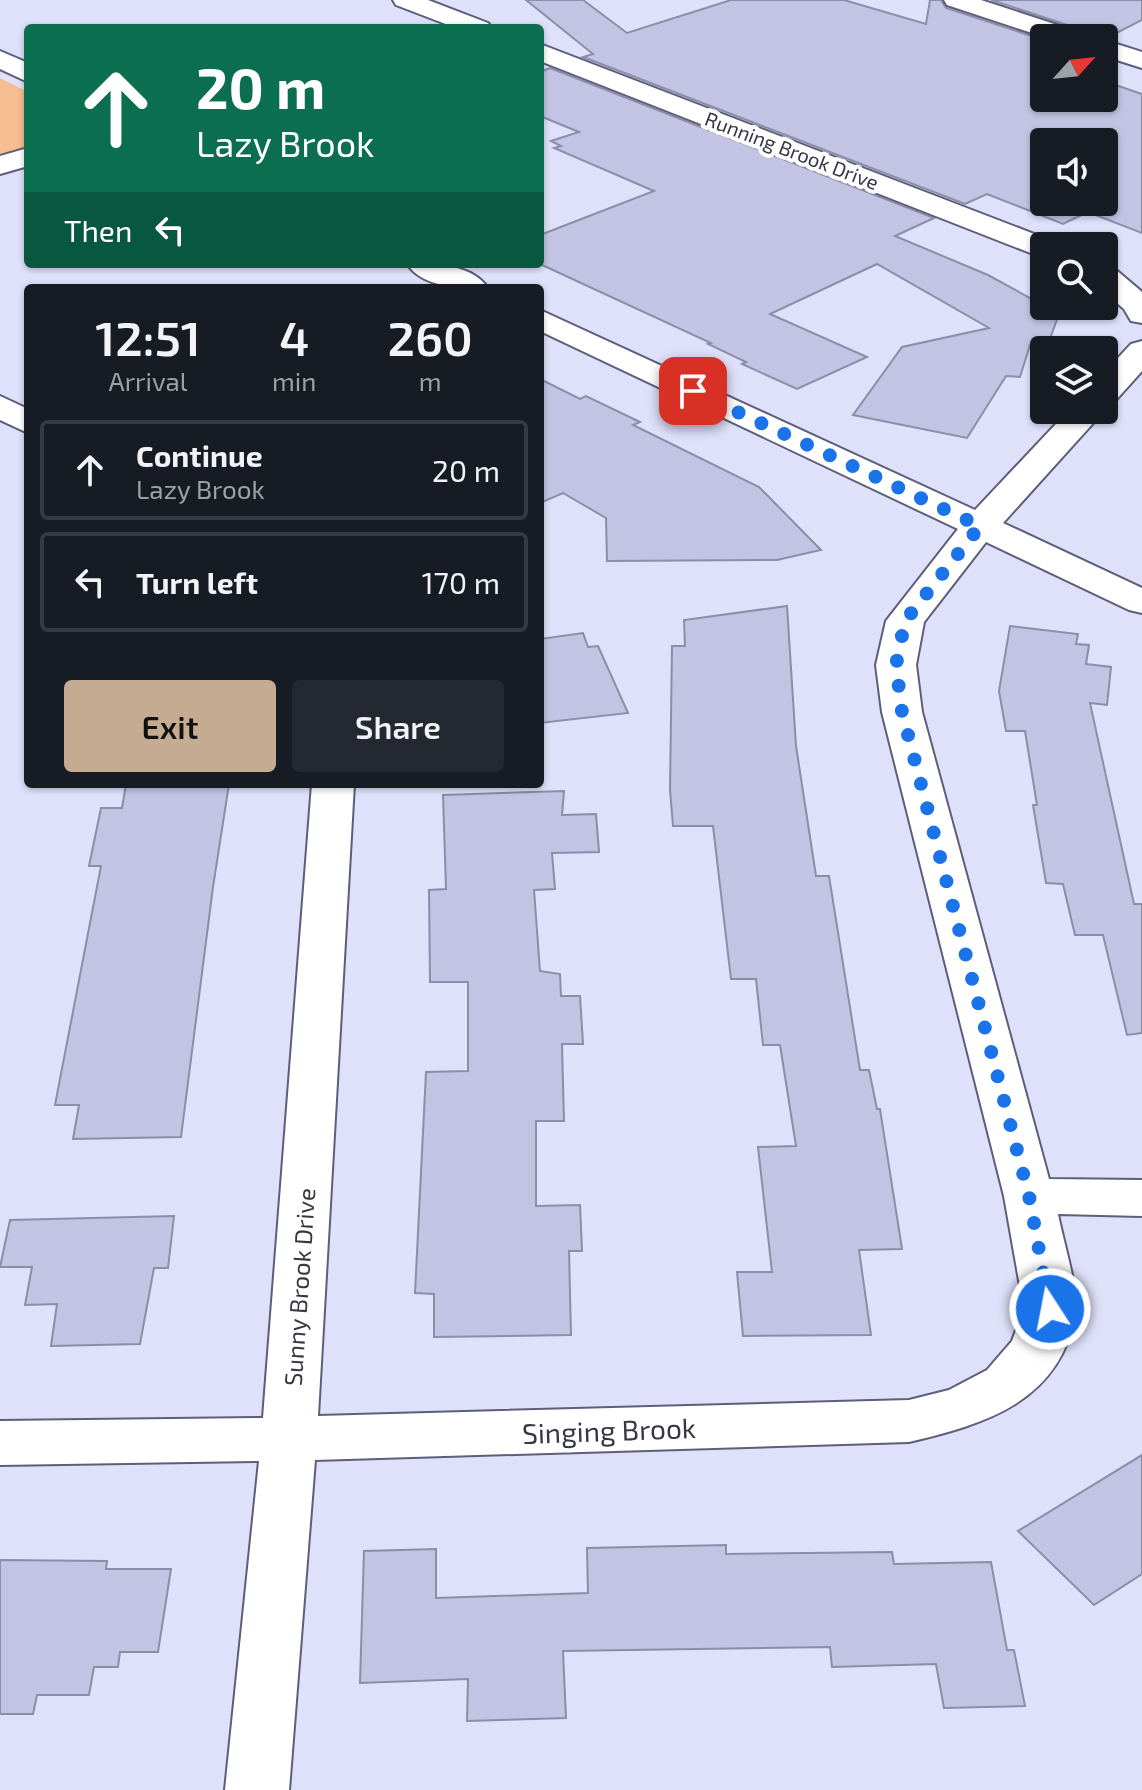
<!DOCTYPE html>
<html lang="en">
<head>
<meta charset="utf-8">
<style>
  :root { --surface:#171b24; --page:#242831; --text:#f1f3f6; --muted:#9ea1a6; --line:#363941; --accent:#c6ab93 }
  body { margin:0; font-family:"Exo 2",sans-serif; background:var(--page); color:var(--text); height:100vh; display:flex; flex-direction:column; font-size:30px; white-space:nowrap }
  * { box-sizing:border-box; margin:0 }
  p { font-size:26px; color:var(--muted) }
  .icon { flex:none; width:44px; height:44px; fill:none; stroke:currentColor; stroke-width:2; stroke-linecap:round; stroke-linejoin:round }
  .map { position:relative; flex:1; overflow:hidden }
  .drawer { position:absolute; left:24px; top:284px; width:520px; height:504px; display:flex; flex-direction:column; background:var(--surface); border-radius:8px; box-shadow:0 2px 6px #0004 }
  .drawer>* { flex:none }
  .banner { position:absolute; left:24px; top:24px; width:520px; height:244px; border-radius:8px; box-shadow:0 2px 6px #0004; background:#0b6e4f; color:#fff; overflow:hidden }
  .needle { width:52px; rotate:63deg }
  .buttons { position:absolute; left:1030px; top:24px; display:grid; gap:16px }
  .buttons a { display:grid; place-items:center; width:88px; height:88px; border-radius:8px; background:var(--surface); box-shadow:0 2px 6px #0004; font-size:40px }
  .pin { position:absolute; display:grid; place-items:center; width:68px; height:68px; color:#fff; margin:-34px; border-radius:16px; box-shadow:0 4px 12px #0006 }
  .me { position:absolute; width:88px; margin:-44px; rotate:349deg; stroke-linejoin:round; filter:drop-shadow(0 0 6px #0008) }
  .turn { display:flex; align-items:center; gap:28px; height:168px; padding:0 40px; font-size:36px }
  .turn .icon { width:104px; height:104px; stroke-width:2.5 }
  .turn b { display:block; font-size:56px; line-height:68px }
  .then { display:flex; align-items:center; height:76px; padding:0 40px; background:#0003; gap:16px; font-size:30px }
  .eta { display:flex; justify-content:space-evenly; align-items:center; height:136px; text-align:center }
  .eta b { font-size:48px; font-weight:600; line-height:56px }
  .action { display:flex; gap:16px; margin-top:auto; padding:16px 40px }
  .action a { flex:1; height:92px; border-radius:8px; background:var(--accent); color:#111; font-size:32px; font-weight:600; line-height:92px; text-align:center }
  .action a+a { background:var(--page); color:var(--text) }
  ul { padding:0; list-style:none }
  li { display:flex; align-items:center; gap:24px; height:100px; margin:0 16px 12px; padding:0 24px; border:4px solid var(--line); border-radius:8px }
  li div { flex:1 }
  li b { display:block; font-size:30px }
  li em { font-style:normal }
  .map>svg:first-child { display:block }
</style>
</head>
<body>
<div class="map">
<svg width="1142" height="1790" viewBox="0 0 1142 1790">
  <rect width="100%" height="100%" fill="#dfe1fa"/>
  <polygon fill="#f7bd92" points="0,78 28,92 28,148 0,157"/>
  <g fill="#c3c4e3" stroke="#8b8da9" stroke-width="2" fill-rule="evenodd">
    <path d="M526 0H583L627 33 731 0H844L926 24 930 0H941L946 8 1044 40V98H1104V81L1142 94V233L1088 212 1063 224 987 194 965 204 583 57 593 54ZM1044 142H1104V202H1044Z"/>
    <polygon points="991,0 1142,0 1142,20 1107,38 1089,38 1083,30"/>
    <polygon points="550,68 934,218 895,236 988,275 1059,314 1047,347 1030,345 1020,377 1006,376 967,438 853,415 902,347 989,328 877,264 770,314 867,357 797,389 742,364 746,362 708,344 711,343 540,264 540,235 654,191 554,148 561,146 551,141 579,132 540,116 540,72"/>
    <polygon points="540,379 580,399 586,396 640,422 633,425 759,487 821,550 777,560 607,561 606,518 563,493 540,503"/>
    <polygon points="787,606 796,746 816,876 829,876 860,1070 869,1070 877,1109 880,1109 902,1249 859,1250 871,1335 743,1336 737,1272 772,1272 758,1147 796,1146 780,1045 763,1045 756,979 731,979 713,826 673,826 670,790 672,646 685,646 684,620"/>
    <polygon points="1010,626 1078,634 1076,644 1089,645 1086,664 1111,667 1107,705 1090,703 1134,904 1142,904 1142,1033 1127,1035 1103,935 1075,935 1063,884 1046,883 1033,805 1037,805 1025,731 1006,731 999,691"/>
    <polygon points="583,633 588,647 598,646 628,713 540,723 540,639"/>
    <polygon points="126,784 229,784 213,887 181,1137 73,1139 79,1105 55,1105 101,866 89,866 101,808 122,808"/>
    <polygon points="564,791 562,815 596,814 599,852 552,853 555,889 534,890 540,971 560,974 561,996 580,996 583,1044 562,1044 564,1121 536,1121 536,1206 580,1205 582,1251 569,1251 571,1335 434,1337 434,1294 415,1293 426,1072 468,1071 468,982 430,982 429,890 446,889 443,795"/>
    <polygon points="174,1216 168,1268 154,1268 140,1344 51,1346 57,1304 25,1305 32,1267 0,1267 10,1220"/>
    <polygon points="1142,1455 1142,1574 1094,1605 1018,1531"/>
    <polygon points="726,1545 726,1554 892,1552 894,1564 991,1562 1007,1650 1014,1650 1025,1706 944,1708 936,1664 832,1667 830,1647 563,1651 566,1718 467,1721 468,1679 360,1683 364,1551 436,1549 436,1598 588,1593 587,1548"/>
    <polygon points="0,1560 107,1561 106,1569 171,1569 158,1652 120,1652 118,1667 94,1667 89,1695 37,1695 33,1714 0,1714"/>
  </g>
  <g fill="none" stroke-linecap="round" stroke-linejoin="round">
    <defs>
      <g id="minor">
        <polygon points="393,0 428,0 488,23 492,28 456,28 396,5"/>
        <polygon points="944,0 981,0 1082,33 1086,38 1047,38 947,5"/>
        <polygon points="1104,40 1142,52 1142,68 1104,56"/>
        <polygon points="540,44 1055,242 1058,246 1044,246 1044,257 1033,254 540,61"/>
        <polygon points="0,51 28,63 28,82 0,69"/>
        <polygon points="28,148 28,166 0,174 0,156"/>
        <path d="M407 264C433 264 471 263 488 288 462 288 424 289 407 264Z"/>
        <polygon points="1104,267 1115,269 1142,292 1142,323 1131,321 1124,309 1104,292"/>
        <path d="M540 310 975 510 1069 410H1105L1003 523 1142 588V613L1129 610 986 542 924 622 916 665 922 712 1049 1179 1142 1180V1216L1058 1214C1062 1236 1079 1293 1076 1311 1061 1402 985 1424 909 1442L315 1460 289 1790H225L259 1461 0 1465V1421L263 1418 312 784H354L318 1416 909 1400 949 1390 987 1370 1012 1341 1024 1309 1004 1196 882 712 876 665 886 621 958 529 540 331Z"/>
        <polygon points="1142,341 1142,371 1116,400 1104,403 1104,373 1131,344"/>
        <polygon points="0,396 28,409 28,433 0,420"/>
      </g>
    </defs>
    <use href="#minor" stroke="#5d5e79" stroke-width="4"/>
    <use href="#minor" fill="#fff" fill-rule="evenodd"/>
  </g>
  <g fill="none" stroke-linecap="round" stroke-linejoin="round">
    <polyline stroke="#1a73e8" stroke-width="14" stroke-dasharray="0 25.2" points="693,391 980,526 905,621 896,665 902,712 1029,1196 1050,1309"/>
  </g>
  <g text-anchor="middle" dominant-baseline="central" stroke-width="8" stroke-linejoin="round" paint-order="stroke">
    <g font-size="20" fill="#373743" stroke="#fff">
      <text transform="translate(792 150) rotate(21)">Running Brook Drive</text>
    </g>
    <g font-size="24" fill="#373743" stroke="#fff">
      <text transform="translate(299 1287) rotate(-86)">Sunny Brook Drive</text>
    </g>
    <g font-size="28" fill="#373743" stroke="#fff">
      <text transform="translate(609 1430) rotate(-2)">Singing Brook</text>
    </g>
  </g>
</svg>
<div class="buttons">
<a><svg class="needle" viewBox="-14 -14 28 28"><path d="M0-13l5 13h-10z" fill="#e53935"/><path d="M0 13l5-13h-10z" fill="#9ea1a6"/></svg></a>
<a><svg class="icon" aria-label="sound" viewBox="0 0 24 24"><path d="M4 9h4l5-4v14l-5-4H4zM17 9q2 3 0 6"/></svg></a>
<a><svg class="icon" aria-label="search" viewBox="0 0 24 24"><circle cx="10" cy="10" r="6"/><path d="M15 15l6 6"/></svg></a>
<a><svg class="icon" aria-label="layers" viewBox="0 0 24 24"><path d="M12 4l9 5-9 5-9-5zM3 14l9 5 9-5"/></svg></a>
</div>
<div class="pin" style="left:693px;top:391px;background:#d93025"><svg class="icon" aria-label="arrive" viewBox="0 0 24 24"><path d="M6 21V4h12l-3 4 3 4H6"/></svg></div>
<svg class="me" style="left:1050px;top:1309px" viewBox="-20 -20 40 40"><circle r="17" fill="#1a73e8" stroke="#fff" stroke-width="3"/><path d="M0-11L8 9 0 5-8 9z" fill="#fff"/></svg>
<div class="banner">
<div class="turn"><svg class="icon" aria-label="ahead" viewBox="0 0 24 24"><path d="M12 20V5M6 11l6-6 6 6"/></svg><div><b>20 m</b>Lazy Brook</div></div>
<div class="then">Then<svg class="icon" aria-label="left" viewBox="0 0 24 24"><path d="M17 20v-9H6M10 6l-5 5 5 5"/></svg></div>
</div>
<section class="drawer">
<div class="eta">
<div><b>12:51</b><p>Arrival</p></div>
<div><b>4</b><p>min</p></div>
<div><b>260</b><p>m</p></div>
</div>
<ul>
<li><svg class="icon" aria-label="ahead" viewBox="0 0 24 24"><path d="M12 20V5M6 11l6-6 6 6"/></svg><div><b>Continue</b><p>Lazy Brook</p></div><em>20 m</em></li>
<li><svg class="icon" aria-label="left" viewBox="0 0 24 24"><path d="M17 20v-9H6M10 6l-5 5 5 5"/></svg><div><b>Turn left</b></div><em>170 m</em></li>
</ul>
<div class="action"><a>Exit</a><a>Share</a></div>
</section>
</div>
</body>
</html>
